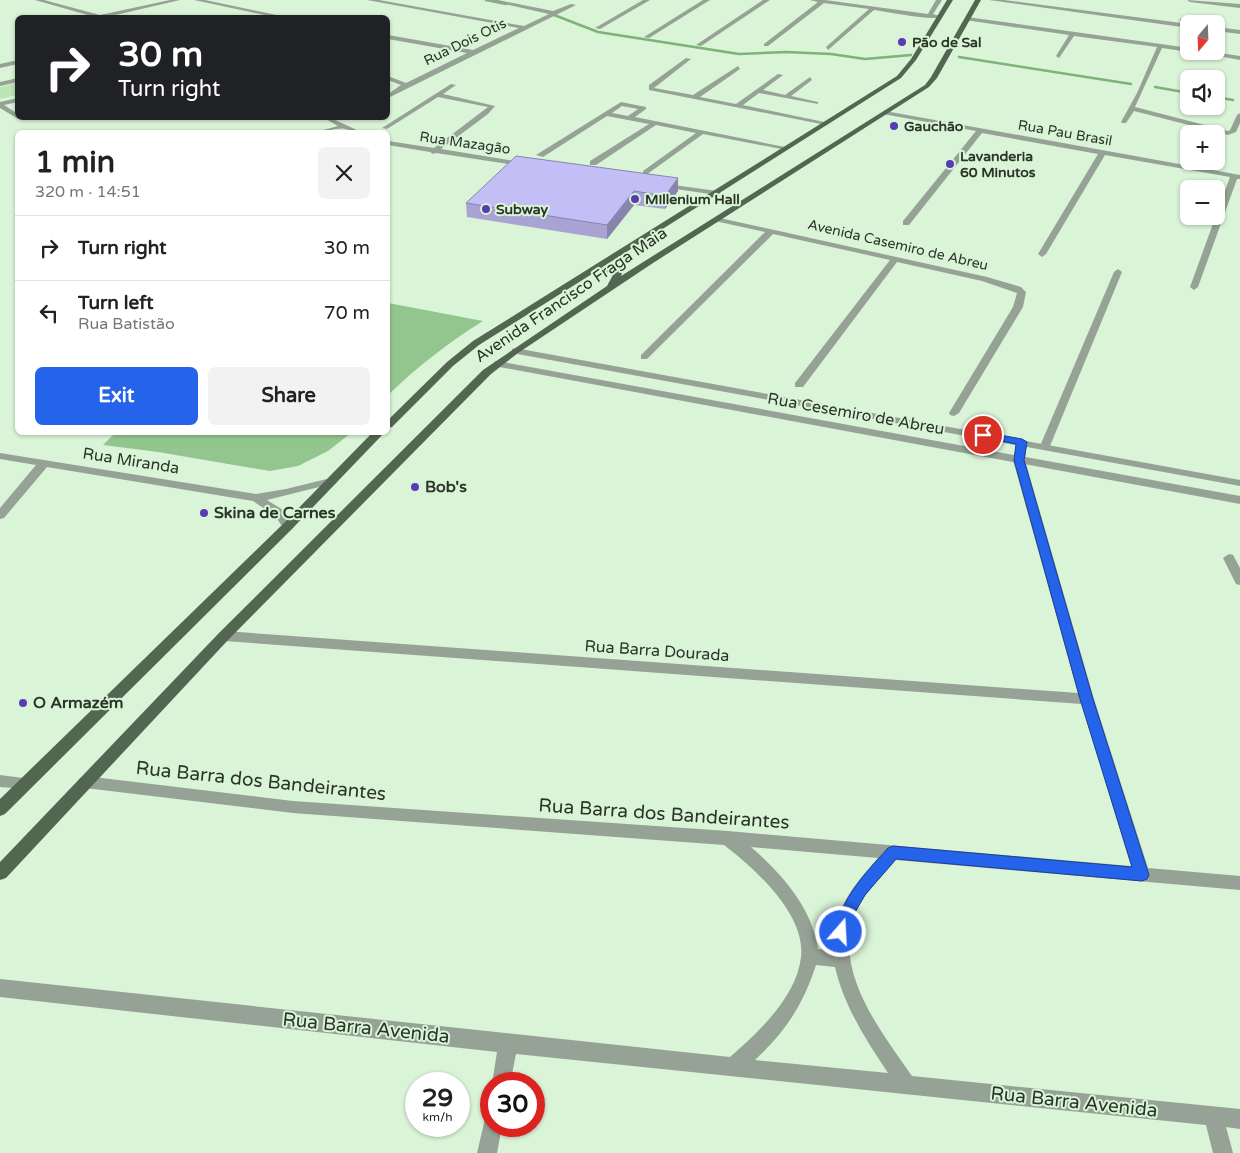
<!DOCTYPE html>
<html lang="en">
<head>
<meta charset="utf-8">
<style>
  :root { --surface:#fff; --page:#f2f2f2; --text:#222; --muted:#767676; --line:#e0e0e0; --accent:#2563eb }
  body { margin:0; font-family:"Varela Round",sans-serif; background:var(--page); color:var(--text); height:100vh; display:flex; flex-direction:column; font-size:19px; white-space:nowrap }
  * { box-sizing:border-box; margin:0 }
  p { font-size:16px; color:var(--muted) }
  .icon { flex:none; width:28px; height:28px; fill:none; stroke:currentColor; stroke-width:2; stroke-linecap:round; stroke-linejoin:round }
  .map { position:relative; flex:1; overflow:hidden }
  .drawer { position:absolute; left:15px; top:130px; width:375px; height:305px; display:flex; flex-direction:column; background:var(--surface); border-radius:8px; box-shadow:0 1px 4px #0004 }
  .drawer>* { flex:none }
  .top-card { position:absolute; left:15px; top:15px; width:375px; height:105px; border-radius:8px; box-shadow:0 1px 4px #0004; background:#202124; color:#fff; overflow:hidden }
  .needle { width:32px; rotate:199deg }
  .controls { position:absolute; left:1180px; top:15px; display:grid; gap:10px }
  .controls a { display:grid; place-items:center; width:45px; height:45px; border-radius:8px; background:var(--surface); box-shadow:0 1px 4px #0004; font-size:25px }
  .speed { position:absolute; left:405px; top:1072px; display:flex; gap:10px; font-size:25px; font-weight:700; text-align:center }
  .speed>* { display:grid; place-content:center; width:65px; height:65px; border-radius:50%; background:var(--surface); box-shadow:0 1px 4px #0004; line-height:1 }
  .speed small { font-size:12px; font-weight:400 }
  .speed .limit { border:8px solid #d22; background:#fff; color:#111 }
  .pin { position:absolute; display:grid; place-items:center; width:42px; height:42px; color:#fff; margin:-21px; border:2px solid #fff; border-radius:50%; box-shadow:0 1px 5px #0007 }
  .me { position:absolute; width:55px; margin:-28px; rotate:19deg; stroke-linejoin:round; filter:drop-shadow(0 0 4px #0008) }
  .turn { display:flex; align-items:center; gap:18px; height:105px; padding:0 20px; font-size:22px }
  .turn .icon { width:65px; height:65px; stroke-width:2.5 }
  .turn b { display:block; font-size:35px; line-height:42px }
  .round { display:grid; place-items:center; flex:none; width:52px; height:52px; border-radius:8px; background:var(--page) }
  .overview { display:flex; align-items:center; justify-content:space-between; height:85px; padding:0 20px }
  h1 { font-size:30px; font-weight:800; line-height:38px }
  .button { display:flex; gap:10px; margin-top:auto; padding:10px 20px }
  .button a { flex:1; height:58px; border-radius:8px; background:var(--accent); color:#fff; font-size:20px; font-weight:800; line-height:58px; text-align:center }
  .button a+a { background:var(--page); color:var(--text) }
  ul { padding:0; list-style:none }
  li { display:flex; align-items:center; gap:15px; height:65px; padding:0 20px; border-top:1px solid var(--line) }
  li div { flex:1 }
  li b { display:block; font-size:19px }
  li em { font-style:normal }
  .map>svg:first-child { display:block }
</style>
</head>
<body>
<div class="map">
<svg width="1240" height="1153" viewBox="0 0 1240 1153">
  <rect width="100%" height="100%" fill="#d9f4d7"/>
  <polygon fill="#bbe4b7" points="17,83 17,95 0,99 0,87"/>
  <g fill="#92c68e">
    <path d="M388 303 483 321C449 342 417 367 388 395Z"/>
    <polygon points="115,433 115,432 351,433 328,451 298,466 270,471 158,452 103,445"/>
  </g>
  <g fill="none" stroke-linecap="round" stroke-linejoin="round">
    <g stroke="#7fb27b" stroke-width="2.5">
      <polyline points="486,0 506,4"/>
      <polyline points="549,13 598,32 739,54 786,52 831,54 865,59 911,55"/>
      <polyline points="959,57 1131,84"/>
      <polyline points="1155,87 1189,93"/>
      <polyline points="1216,97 1233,100"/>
    </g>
    <g fill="#97a296" fill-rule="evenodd">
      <polygon points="35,0 44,0 100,15 170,0 180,0 107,17 108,18 98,18"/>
      <polygon points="194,0 205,0 291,18 278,18"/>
      <polygon points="367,0 379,0 524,26 549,14 487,0 498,0 553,11 571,4 576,5 388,98 388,94 401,85 388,80 388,76 406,83 467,53 388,39 388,35 473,50 519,28"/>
      <polygon points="643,0 650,0 600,29 595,28"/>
      <polygon points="703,0 710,0 649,38 644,37"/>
      <polygon points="763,0 770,0 701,46 696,45"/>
      <path d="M810 0H825L928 14 936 0H942L933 14 943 17C934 21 887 12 874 10L828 50 826 47 869 9 824 3 768 46H764V44L818 2Z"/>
      <polygon points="989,0 1004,0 1189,24 1189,28"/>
      <polygon points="1187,0 1240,4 1240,8 1190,2"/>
      <polygon points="967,17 1189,48 1189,51 1191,51 1189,52 1162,48 1135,107 1228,131 1230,130 1237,115 1240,113 1240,123 1236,132 1228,135 1134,111 1126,123 1122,123 1121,122 1137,93 1157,47 1074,36 1059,58 1056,56 1069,35 965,20"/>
      <polygon points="1181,18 1211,22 1214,24 1179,21"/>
      <polygon points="1216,27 1240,30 1240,34 1216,31"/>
      <polygon points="1191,51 1207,51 1240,56 1240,60"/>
      <polygon points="686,58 691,59 654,88 693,95 738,66 740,69 700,97 736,104 778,74 783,75 763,90 785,95 810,77 812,80 791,96 818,102 818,104 759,93 743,105 829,123 826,125 649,90 649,85"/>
      <polygon points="18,60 18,64 0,68 0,64"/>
      <polygon points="18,78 18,82 0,86 0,82"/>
      <polygon points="451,84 456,85 443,94 495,106 488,114 441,149 526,163 530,165 529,167 436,153 433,154 430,152 388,145 388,141 434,148 488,107 438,97 387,129 382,128"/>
      <polygon points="18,98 18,102 4,105 18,114 18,118 21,118 18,119 0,108 0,102"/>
      <path d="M621 102 646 107V109L635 117 790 148 786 150 703 134 646 175H643V171L696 133 656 125 596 165H590V161L649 124 607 116 543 157 536 155ZM622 106 638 109 628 116 612 113Z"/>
      <polygon points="885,111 1240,175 1240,179 1237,179 1198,287 1194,290 1190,287 1230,177 1105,155 1046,254 1042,257 1038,254 1098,154 982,133 909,225 903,225 903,221 976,131 883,114 883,112"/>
      <path d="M324 118H331L361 132C354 133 351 130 345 129 338 127 327 132 319 132L320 131 338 126Z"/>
      <polygon points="659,183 717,191 721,193 717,195 662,187 658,185"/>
      <polygon points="715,217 987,277 1021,287 1026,292 1023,307 959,413 954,416 950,415 949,413 1013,307 1017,293 982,281 897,262 803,387 795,387 795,383 890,260 773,234 647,359 641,359 641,355 765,232 715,221"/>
      <polygon points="1118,269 1122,272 1050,446 1049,448 1041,448 1040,446 1114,272"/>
      <path d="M1022 439 1027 442 1025 460 1094 699 1148 868 1240 876V890L896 860C883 876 864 892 856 912 831 970 881 1031 912 1076L1240 1109V1129L1226 1127 1233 1153H1213L1206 1125 516 1054 510 1084H492L497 1052 0 997V979L730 1057C758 1033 797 996 801 957 806 914 754 868 724 845L293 813 85 788 80 786 77 782 80 778 85 776 293 801 728 831 1131 866 1082 704 224 641 219 639 217 636 219 633 224 631 1078 693 1013 460 1017 442ZM751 847 878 858C852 887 833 910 833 950L818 949C812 907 781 873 751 847ZM816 965 835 967C844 1006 866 1040 888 1073L755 1060C786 1031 803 1005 816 965Z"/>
      <polygon points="0,453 256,494 286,489 331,478 337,481 335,483 267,500 283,510 294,526 288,530 284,529 275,516 253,501 47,467 4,518 0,519 0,508 36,465 0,459"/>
      <polygon points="1229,554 1233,555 1240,568 1240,585 1236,584 1223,558"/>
      <polygon points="0,775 31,779 34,783 31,787 26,789 0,787"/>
      <polygon points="491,1117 491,1126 502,1126 497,1153 477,1153 485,1119"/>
    </g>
    <g fill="#97a296" fill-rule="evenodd">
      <polygon points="515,348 1240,480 1240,486 512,353 512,349"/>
      <polygon points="497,361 1240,496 1240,504 494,366 494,362"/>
    </g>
    <g fill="#536651" fill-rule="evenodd">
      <polygon points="947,0 953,0 916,60 901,78 601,268 617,267 622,273 621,276 925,85 931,77 975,0 981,0 937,78 929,87 653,263 518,353 491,374 229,639 6,878 0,880 0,862 219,633 483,370 607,286 614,273 612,272 592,274 479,345 453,366 392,427 388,428 388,420 447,362 473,341 897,76 911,59"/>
      <polygon points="373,432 385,432 292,529 5,814 0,816 0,799 284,523"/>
    </g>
  </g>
  <polygon fill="#a8a3d3" points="678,178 678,191 665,209 634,205 607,239 467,217 466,203"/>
  <g fill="#8885ac">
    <polygon points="678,178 678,191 665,209 665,196"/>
    <polygon points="634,191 634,205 607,239 607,225"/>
  </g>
  <polygon fill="#c3bef5" stroke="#8885ac" points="516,156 678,178 665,196 634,191 607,225 466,203"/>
  <path fill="#2563eb" stroke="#184099" d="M983 432 1022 439 1027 442 1024 460 1093 699 1149 875 1147 879 1142 881 896 859 865 895 854 914 847 937 841 939 836 937 834 932C844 895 863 876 888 848L893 846 1132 867 1080 699 1014 460 1016 444 979 437V433Z"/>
  <g fill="#593bb3" stroke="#d9f4d7" stroke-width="2">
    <circle cx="902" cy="42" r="5"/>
    <circle cx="894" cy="126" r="5"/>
    <circle cx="950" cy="164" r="5"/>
    <circle cx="635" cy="199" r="5"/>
    <circle cx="486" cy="209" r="5"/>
    <circle cx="415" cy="487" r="5"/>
    <circle cx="204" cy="513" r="5"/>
    <circle cx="23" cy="703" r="5"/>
  </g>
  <g text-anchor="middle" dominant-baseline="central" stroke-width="4" stroke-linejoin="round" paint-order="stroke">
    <g font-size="14" fill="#2a3429" stroke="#d9f4d7">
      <text transform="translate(465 42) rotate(-26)">Rua Dois Otis</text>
      <text transform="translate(1065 133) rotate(10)">Rua Pau Brasil</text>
      <text transform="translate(465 143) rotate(8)">Rua Mazagão</text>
      <text transform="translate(898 245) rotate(13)">Avenida Casemiro de Abreu</text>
    </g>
    <g font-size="14" font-weight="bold" fill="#2a3429" stroke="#d9f4d7" text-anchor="start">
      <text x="912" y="42">Pão de Sal</text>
      <text x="904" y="126">Gauchão</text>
      <text x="960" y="156">Lavanderia<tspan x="960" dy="16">60 Minutos</tspan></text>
      <text x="645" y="199">MIllenium Hall</text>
      <text x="496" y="209">Subway</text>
    </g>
    <g font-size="16" fill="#2a3429" stroke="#d9f4d7">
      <text transform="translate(571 295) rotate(-34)">Avenida Francisco Fraga Maia</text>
      <text transform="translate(856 414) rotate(10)">Rua Cesemiro de Abreu</text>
      <text transform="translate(131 461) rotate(9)">Rua Miranda</text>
      <text transform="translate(657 651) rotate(4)">Rua Barra Dourada</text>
    </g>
    <g font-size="16" font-weight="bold" fill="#2a3429" stroke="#d9f4d7" text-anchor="start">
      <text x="425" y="487">Bob's</text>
      <text x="214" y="513">Skina de Carnes</text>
      <text x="33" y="703">O Armazém</text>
    </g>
    <g font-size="19" fill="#2a3429" stroke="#d9f4d7">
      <text transform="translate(261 781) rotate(6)">Rua Barra dos Bandeirantes</text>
      <text transform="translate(664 814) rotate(4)">Rua Barra dos Bandeirantes</text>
      <text transform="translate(366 1028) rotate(6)">Rua Barra Avenida</text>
      <text transform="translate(1074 1102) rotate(6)">Rua Barra Avenida</text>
    </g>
  </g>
</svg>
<div class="controls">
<a><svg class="needle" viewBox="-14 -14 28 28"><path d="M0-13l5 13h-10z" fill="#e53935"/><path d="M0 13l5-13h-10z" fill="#767676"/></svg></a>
<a><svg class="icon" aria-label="sound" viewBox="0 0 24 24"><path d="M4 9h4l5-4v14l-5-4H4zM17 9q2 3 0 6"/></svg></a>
<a>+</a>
<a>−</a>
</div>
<div class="speed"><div>29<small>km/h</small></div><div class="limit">30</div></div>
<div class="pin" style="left:983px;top:435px;background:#d93025"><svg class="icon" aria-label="arrive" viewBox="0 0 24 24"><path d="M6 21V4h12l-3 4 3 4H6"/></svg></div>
<svg class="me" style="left:841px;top:932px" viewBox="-20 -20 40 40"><circle r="17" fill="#2563eb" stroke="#fff" stroke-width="3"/><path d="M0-11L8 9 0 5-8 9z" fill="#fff"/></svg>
<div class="top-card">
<div class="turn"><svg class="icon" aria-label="right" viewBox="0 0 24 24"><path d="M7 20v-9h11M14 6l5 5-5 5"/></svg><div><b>30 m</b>Turn right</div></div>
</div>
<section class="drawer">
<div class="overview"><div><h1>1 min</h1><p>320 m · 14:51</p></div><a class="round"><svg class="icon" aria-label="close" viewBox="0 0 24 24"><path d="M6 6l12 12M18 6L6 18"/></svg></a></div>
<ul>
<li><svg class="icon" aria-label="right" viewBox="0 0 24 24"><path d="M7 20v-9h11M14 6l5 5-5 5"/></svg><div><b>Turn right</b></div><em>30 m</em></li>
<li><svg class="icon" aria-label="left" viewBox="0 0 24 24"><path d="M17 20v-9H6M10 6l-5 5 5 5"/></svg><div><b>Turn left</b><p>Rua Batistão</p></div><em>70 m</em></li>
</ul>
<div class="button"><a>Exit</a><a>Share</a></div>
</section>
</div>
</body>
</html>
